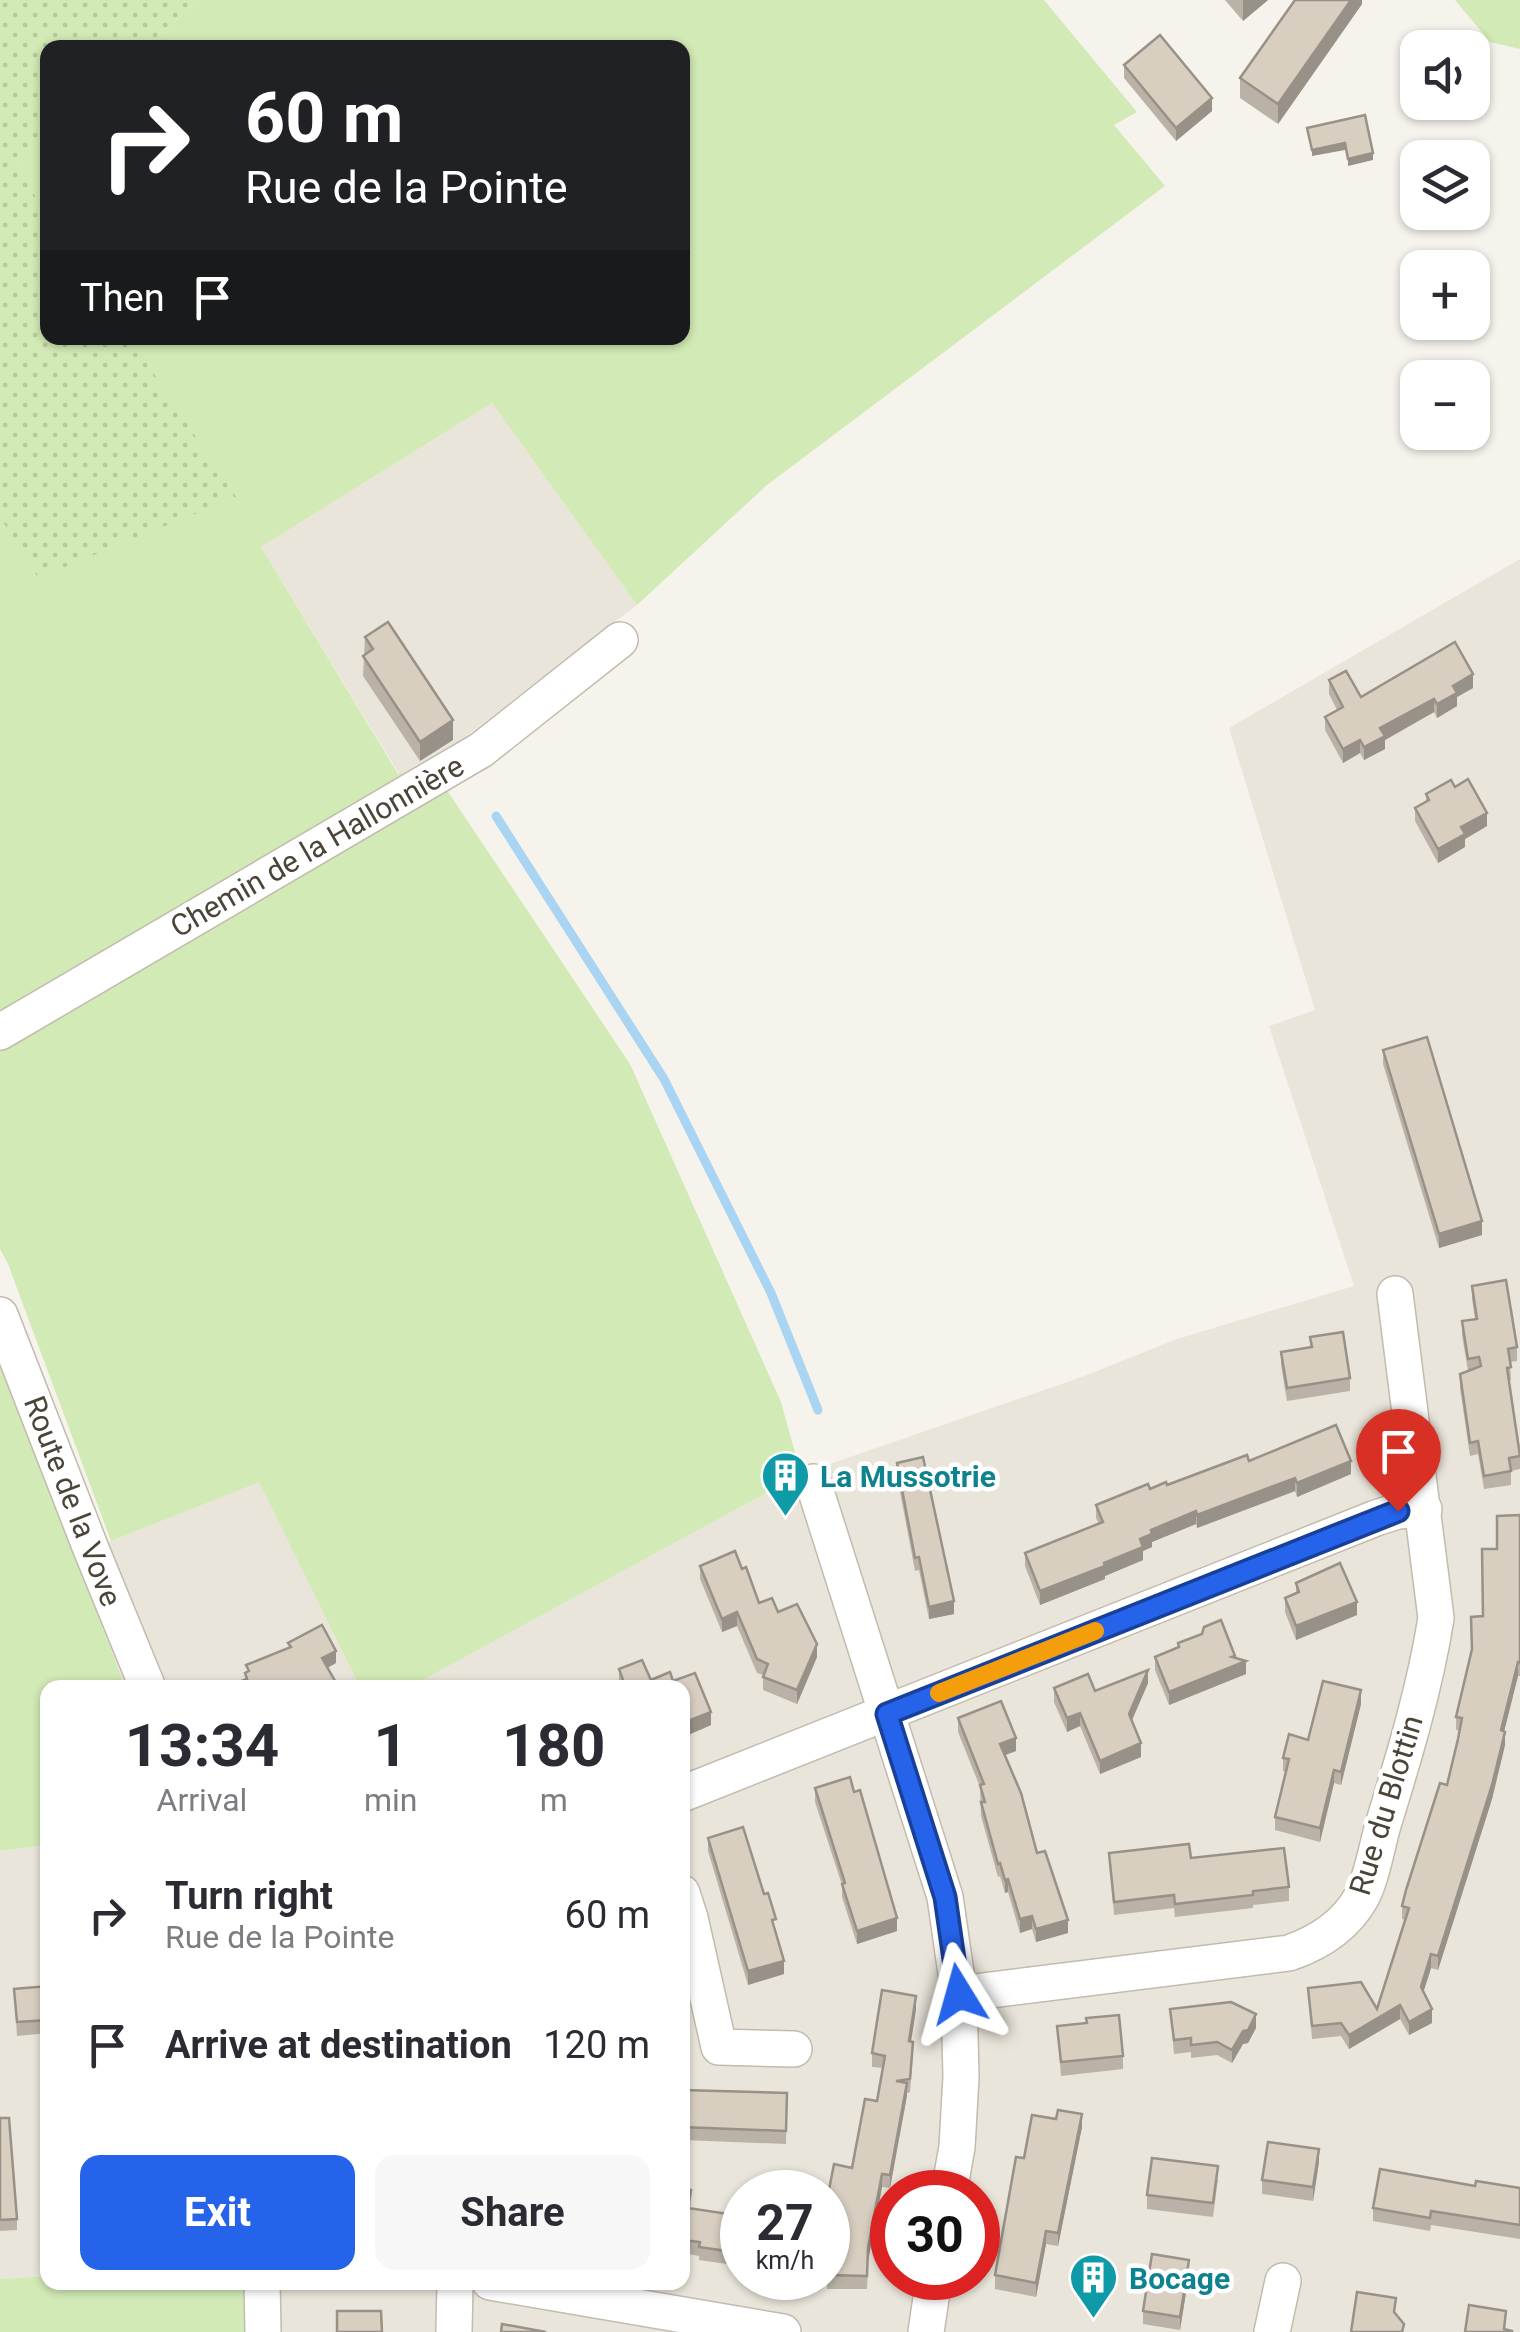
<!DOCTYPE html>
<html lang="en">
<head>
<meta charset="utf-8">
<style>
  :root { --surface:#fff; --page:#f7f7f7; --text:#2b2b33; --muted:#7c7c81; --accent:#2563eb }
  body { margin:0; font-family:Roboto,sans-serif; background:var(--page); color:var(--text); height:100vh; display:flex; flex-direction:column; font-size:38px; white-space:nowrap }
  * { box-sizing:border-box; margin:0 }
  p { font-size:32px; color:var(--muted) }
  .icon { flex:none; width:55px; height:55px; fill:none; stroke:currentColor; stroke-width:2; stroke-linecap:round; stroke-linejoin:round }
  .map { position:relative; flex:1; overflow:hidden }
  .panel { position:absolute; left:40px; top:1680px; width:650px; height:610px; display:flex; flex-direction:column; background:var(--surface); border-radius:20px; box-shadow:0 2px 8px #0004 }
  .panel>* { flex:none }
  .banner { position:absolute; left:40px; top:40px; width:650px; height:305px; border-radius:20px; box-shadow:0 2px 8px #0004; background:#202124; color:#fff; overflow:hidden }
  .controls { position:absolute; left:1400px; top:30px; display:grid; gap:20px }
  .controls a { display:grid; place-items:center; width:90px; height:90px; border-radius:20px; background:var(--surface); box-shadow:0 2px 8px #0004; font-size:50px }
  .speed { position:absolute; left:720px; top:2170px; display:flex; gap:20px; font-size:50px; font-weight:700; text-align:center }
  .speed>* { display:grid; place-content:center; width:130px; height:130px; border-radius:50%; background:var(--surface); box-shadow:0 2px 8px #0004; line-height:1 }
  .speed small { font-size:25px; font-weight:400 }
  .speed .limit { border:15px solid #d22; background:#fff; color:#111 }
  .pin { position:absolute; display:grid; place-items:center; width:85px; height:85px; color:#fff; margin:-102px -42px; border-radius:50% 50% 50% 0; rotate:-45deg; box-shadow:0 0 10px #0007 }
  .pin .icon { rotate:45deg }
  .me { position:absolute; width:110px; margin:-55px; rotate:352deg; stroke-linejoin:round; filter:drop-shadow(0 0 8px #0008) }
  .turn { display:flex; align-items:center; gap:35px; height:210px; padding:0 40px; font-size:45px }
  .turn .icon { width:130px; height:130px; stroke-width:2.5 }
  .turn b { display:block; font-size:70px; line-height:85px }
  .then { display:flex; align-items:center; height:95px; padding:0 40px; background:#0003; gap:20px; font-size:38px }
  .eta { display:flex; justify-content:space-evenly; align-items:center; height:170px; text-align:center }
  .eta b { font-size:60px; font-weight:700; line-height:70px }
  .button { display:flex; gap:20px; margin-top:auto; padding:20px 40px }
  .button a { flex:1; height:115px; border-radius:20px; background:var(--accent); color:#fff; font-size:40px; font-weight:700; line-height:115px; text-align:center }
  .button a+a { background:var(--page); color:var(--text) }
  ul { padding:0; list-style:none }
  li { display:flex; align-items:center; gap:30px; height:130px; padding:0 40px }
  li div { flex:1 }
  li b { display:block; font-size:38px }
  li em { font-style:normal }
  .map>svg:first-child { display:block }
</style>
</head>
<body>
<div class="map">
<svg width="1520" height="2332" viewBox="0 0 1520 2332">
  <defs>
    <pattern id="park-dots" width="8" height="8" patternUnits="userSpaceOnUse" patternTransform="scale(2.5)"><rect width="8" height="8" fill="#d2eab5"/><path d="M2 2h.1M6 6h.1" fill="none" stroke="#b6ca9c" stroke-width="1.8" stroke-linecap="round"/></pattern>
  </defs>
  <rect width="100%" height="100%" fill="#f6f3ec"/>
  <g fill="#eae5da" fill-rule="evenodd">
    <polygon points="492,403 637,605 430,764 399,774 261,547"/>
    <path d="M1520 559V2332H251L250 2283 682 2282V1688L410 1687 801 1474 1082 1377 1177 1339 1354 1286 1269 1026 1315 1010 1229 728ZM742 2192H828V2278H742ZM892 2192H978V2278H892Z"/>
    <polygon points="259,1481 360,1687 125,1687 76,1555"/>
    <polygon points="47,1845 47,2276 0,2279 0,1851"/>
  </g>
  <g fill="#d2eab5">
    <polygon points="199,0 1044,0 1137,112 1114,125 1165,186 767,485 637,605 492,403 261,547 398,774 430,765 630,1064 781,1402 801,1474 410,1687 360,1687 259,1482 111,1541 8,1264 0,1249 0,176 47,134 48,338 682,338 682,48 145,47"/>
    <polygon points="1455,0 1520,0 1520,49 1490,42"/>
    <polygon points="0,1361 47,1476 125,1687 48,1688 47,1845 0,1851"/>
    <polygon points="47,2276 48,2282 250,2283 251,2332 0,2332 0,2279"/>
  </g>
  <polygon fill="url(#park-dots)" points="0,0 199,0 145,47 48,48 47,134 14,164 47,214 48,338 130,338 236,497 38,578 0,517"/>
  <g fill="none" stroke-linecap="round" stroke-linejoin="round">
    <polyline stroke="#a9d4f2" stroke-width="9" points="496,816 664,1079 771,1293 818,1410"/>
    <defs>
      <g id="street">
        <polyline points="0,1032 481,750 620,640"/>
        <polyline points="0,1315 91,1549 148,1688"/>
        <polyline points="813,1482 945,1897 959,1994 961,2077 957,2147 949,2192"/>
        <polyline points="682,1794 1376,1518 1398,1511 1424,1509"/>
        <polyline points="682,1893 690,1918 719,2047 794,2049"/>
        <path d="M959 1994 1289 1953C1318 1943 1345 1926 1361 1898 1371 1881 1377 1846 1383 1825 1404 1757 1425 1688 1436 1618L1395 1294"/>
        <polyline points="262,2282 263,2332"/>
        <polyline points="490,2282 783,2332"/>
        <polyline points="454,2332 455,2282"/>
        <polyline points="926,2332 934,2278"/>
        <polyline points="1272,2332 1283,2281"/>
      </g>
    </defs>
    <use href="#street" stroke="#c2bbae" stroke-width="38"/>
    <use href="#street" stroke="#fff" stroke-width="35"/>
  </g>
  <g fill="#bab2a6">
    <polygon points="1225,0 1268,0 1243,21"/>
    <polygon points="1362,0 1362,4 1278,124 1240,98 1240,78"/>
    <polygon points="1124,65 1212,111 1176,141 1124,78"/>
    <polygon points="365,637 453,740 420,761 363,676"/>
    <polygon points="1329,680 1361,697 1473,688 1457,697 1457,706 1437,718 1434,712 1385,740 1385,749 1364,760 1360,753 1343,763 1325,730 1325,717 1337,710 1329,694"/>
    <polygon points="1455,787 1487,826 1465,839 1465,847 1438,863 1415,821 1415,808 1426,801 1426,794"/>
    <polygon points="1383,1050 1482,1235 1439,1248 1383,1064"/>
    <polygon points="1472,1286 1517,1347 1517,1361 1510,1362 1511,1380 1509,1381 1520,1449 1520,1469 1511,1471 1511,1485 1484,1489 1478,1454 1470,1456 1460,1388 1460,1374 1468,1371 1462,1335 1462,1321 1475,1319 1472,1299"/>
    <polygon points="1310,1337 1350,1378 1350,1391 1287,1401 1281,1365 1281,1352 1310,1347"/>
    <polygon points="1249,1461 1351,1474 1297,1497 1295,1491 1197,1528 1196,1524 1152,1542 1152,1547 1143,1551 1143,1560 1105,1576 1105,1579 1040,1605 1025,1566 1025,1553 1099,1524 1096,1518 1096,1505"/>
    <polygon points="897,1463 954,1614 929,1619 919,1570 915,1571 897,1476"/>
    <polygon points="1520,1515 1520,1676 1518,1676 1504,1731 1505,1745 1492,1799 1438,1970 1431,1968 1423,1992 1432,2023 1409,2035 1400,2019 1349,2049 1341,2036 1312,2039 1308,1988 1377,2009 1405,1920 1402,1919 1402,1906 1447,1785 1460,1731 1456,1730 1456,1717 1483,1616 1497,1549"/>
    <polygon points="700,1566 759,1603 778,1612 817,1657 797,1704 763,1690 763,1675 757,1673 737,1626 722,1632 700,1579"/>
    <polygon points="1296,1583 1357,1615 1296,1640 1285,1612 1285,1598 1296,1594"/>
    <polygon points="1178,1643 1235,1658 1246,1674 1169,1705 1155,1670 1155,1657 1178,1647"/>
    <polygon points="642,1660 651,1680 670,1672 673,1681 695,1673 711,1712 711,1725 688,1735 686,1729 682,1730 682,1688 620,1688 619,1683 619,1669"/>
    <polygon points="1148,1683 1132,1720 1141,1757 1100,1774 1080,1726 1067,1732 1054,1702 1054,1688 1095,1691"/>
    <polygon points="1361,1704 1341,1785 1334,1783 1320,1842 1275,1830 1275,1817 1286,1772 1283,1771 1283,1758"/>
    <polygon points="958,1718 1016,1751 1005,1755 1037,1853 1068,1933 1036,1942 1032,1929 1020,1933 1008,1892 1005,1893 1000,1876 998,1877 981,1816 980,1787 958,1732"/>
    <polygon points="815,1788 897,1931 857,1944 842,1897 842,1885 815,1802"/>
    <polygon points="708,1838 776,1932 784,1974 748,1985 708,1851"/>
    <polygon points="1109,1853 1191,1858 1289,1887 1289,1901 1253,1905 1253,1908 1175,1917 1174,1908 1114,1915"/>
    <polygon points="48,1986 48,2033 17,2036 14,1989"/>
    <polygon points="916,2009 911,2041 913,2055 910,2092 907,2093 890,2188 882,2187 868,2261 867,2289 827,2289 828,2195 852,2168 877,2101 883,2068 872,2067 872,2053"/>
    <polygon points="1170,2009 1256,2028 1248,2043 1243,2044 1232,2063 1217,2055 1191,2058 1191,2052 1174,2054"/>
    <polygon points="1057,2026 1123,2056 1123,2069 1061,2076"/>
    <polygon points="682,2090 787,2093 786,2144 682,2140"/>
    <polygon points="0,2118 17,2219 17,2230 0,2231"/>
    <polygon points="1082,2127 1058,2246 1046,2244 1036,2297 995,2289 995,2275 1024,2158"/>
    <polygon points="1319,2162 1313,2201 1262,2194 1262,2180"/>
    <polygon points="1218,2179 1213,2217 1147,2209 1147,2195"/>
    <polygon points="1475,2186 1520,2188 1520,2239 1431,2225 1430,2231 1373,2221 1373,2208"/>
    <polygon points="682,2189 691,2204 690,2208 742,2216 741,2266 699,2260 699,2256 683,2253"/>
    <polygon points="1189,2274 1180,2330 1143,2324 1143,2311"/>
  </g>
  <g fill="#979187">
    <polygon points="1243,0 1268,0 1243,21"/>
    <polygon points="1351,0 1362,0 1362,4 1278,124 1278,104"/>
    <polygon points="1212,98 1212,111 1176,141 1176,128"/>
    <polygon points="1345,143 1345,150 1312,156 1312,150"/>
    <polygon points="1373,153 1373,160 1348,166 1348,159"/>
    <polygon points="1473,674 1473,688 1457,697 1457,706 1437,718 1437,704 1453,686"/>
    <polygon points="1434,699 1434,712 1385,740 1385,749 1364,760 1364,747 1380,728"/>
    <polygon points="453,720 453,740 420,761 420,742"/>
    <polygon points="1360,740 1360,753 1343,763 1343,749"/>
    <polygon points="1487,813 1487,826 1465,839 1465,847 1438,863 1438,849 1461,827"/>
    <polygon points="1482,1221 1482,1235 1439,1248 1439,1234"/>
    <polygon points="1351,1461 1351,1474 1297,1497 1297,1483"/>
    <polygon points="1295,1478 1295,1491 1197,1528 1197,1515"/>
    <polygon points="1196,1511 1196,1524 1152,1542 1152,1547 1143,1551 1143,1560 1105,1576 1105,1579 1040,1605 1040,1591 1104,1563 1151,1530"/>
    <polygon points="954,1601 954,1614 929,1619 929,1607"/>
    <polygon points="1357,1602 1357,1615 1296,1640 1296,1626"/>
    <polygon points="737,1612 737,1626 722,1632 722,1619"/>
    <polygon points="817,1644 817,1657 797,1704 797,1690"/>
    <polygon points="336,1651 336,1663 322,1671 322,1658"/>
    <polygon points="1235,1656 1235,1665 1246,1661 1246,1674 1169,1705 1169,1692"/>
    <polygon points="1518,1662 1518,1676 1501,1744 1501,1730"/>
    <polygon points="1148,1670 1148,1683 1129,1727 1129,1714"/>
    <polygon points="1361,1690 1361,1704 1341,1785 1341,1772"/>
    <polygon points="711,1712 711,1725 688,1735 688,1721"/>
    <polygon points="1080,1713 1080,1726 1067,1732 1067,1718"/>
    <polygon points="686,1715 686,1729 682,1730 682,1717"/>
    <polygon points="1505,1732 1505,1745 1492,1799 1438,1970 1438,1956"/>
    <polygon points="1016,1738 1016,1751 1000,1757 1000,1744"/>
    <polygon points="1141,1743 1141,1757 1100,1774 1100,1761"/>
    <polygon points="1334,1770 1334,1783 1320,1842 1320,1828"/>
    <polygon points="1008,1879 1008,1892 1005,1893 1005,1880"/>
    <polygon points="1032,1916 1032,1929 1020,1933 1020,1919"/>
    <polygon points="897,1918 897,1931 857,1944 857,1931"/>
    <polygon points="1068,1920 1068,1933 1036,1942 1036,1929"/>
    <polygon points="1431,1954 1431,1968 1421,2000 1421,1987"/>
    <polygon points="784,1961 784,1974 748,1985 748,1971"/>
    <polygon points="916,1996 916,2009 909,2054 909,2041"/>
    <polygon points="1400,2005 1400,2019 1349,2049 1349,2035"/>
    <polygon points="1432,2009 1432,2023 1409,2035 1409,2022"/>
    <polygon points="1256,2014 1256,2028 1248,2043 1243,2044 1232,2063 1232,2050 1243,2031"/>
    <polygon points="907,2083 907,2096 890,2188 890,2175"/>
    <polygon points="1082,2114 1082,2127 1058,2246 1058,2233"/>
    <polygon points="1319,2149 1319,2162 1313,2201 1313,2187"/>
    <polygon points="882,2174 882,2187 868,2261 867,2289 868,2248"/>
    <polygon points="1046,2231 1046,2244 1036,2297 1036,2283"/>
    <polygon points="1189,2260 1189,2274 1180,2330 1180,2317"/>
  </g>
  <g fill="#d8cfc1" stroke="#979187" stroke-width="2.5">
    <polygon points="1295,0 1351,0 1278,104 1240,78"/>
    <polygon points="1160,35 1212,98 1176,128 1124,65"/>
    <polygon points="1365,115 1373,153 1348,159 1345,143 1312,150 1307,128"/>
    <polygon points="388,622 453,720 420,742 363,656 373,649 365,637"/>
    <polygon points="1455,642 1473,674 1453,686 1457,693 1437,704 1434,699 1380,728 1385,736 1364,747 1360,740 1343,749 1325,717 1343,707 1329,680 1346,671 1361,697"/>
    <polygon points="1468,779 1487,813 1461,827 1465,834 1438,849 1415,808 1429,800 1426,794 1451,780 1455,787"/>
    <polygon points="1427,1037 1482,1221 1439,1234 1383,1050"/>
    <polygon points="1506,1280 1517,1347 1508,1349 1511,1367 1507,1368 1520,1456 1509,1458 1511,1471 1484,1476 1478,1441 1470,1443 1460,1374 1481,1366 1479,1357 1468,1359 1462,1321 1477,1319 1472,1286"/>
    <polygon points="1343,1332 1350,1378 1287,1388 1281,1352 1312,1347 1310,1337"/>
    <polygon points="1336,1425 1351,1461 1297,1483 1295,1478 1197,1515 1196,1511 1151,1530 1152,1534 1140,1539 1143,1547 1104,1563 1105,1566 1040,1591 1025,1553 1103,1522 1096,1505 1148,1484 1150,1489 1166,1482 1167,1485 1247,1455 1249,1461"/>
    <polygon points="923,1457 954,1601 929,1607 919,1557 915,1558 897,1463"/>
    <polygon points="1520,1515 1520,1663 1518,1662 1501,1730 1505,1732 1492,1785 1438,1956 1431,1954 1421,1987 1432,2009 1409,2022 1400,2005 1349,2035 1341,2023 1312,2026 1308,1988 1361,1982 1377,2009 1409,1908 1402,1906 1406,1890 1440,1783 1447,1785 1458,1739 1462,1718 1456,1717 1472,1649 1471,1617 1483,1616 1482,1549 1497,1549 1497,1516"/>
    <polygon points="735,1551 742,1569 746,1567 759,1603 772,1598 778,1612 797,1604 817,1644 797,1690 763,1677 768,1664 757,1659 737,1612 722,1619 700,1566"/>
    <polygon points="1340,1563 1357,1602 1296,1626 1285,1598 1299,1592 1296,1583"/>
    <polygon points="1221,1620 1235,1656 1232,1657 1246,1661 1169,1692 1155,1657 1179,1647 1178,1643 1202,1634 1204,1627"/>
    <polygon points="322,1625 336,1651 322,1658 339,1688 223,1688 247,1679 245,1673 249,1671 246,1665 291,1647 288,1643"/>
    <polygon points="642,1660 651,1680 670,1672 673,1681 695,1673 711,1712 688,1721 686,1715 682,1717 682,1688 626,1688 619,1669"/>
    <polygon points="1148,1670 1129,1714 1141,1743 1100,1761 1080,1713 1067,1718 1054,1688 1088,1674 1095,1691"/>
    <polygon points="1323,1681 1361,1690 1341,1772 1334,1770 1320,1828 1275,1817 1289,1759 1283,1758 1289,1734 1308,1740"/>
    <polygon points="1001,1701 1016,1738 1000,1744 1021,1793 1037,1853 1045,1851 1068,1920 1036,1929 1032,1916 1020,1919 1008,1879 1005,1880 1000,1863 998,1864 981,1802 985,1802 980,1785 984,1784 958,1718"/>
    <polygon points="850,1777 854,1792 860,1790 897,1918 857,1931 842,1884 845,1883 815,1788"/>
    <polygon points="743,1827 764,1894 768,1893 776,1919 772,1920 784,1961 748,1971 708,1838"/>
    <polygon points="1189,1844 1191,1858 1284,1848 1289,1887 1253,1891 1253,1895 1175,1904 1174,1895 1114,1902 1109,1853"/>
    <polygon points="48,1986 48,2020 17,2022 14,1989"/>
    <polygon points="882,1990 916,1996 909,2041 913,2042 910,2079 896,2081 907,2083 890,2175 882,2174 868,2248 867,2276 828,2275 828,2195 834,2164 852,2168 865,2099 877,2101 885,2056 872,2053"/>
    <polygon points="1231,2002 1256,2014 1248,2030 1243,2031 1232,2050 1217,2042 1191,2045 1191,2038 1174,2040 1170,2009"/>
    <polygon points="1119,2015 1123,2056 1061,2062 1057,2026 1087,2023 1086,2018"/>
    <polygon points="682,2090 787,2093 786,2131 682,2127"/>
    <polygon points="1058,2110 1082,2114 1058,2233 1046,2231 1036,2283 995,2275 1016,2157 1024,2158 1032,2115 1056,2119"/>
    <polygon points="0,2118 9,2118 17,2219 0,2220"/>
    <polygon points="1268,2142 1319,2149 1313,2187 1262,2180"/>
    <polygon points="1152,2158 1218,2166 1213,2203 1147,2195"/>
    <polygon points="1380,2169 1475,2186 1476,2181 1520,2188 1520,2225 1431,2211 1430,2218 1373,2208"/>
    <polygon points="682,2189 691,2190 686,2223 682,2223"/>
    <polygon points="688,2208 742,2216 741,2253 699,2247 700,2242 683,2240"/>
    <polygon points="1152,2254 1189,2260 1180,2317 1143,2311"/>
    <polygon points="1357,2292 1396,2298 1394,2312 1404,2324 1402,2332 1351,2332"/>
    <polygon points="1469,2305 1506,2311 1504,2329 1512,2331 1512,2332 1465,2332"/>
    <polygon points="337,2311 381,2311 382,2332 337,2332"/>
    <polygon points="502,2324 546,2332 501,2332"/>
  </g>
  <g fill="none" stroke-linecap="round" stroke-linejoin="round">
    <defs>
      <polyline id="route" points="959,1994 945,1897 887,1714 1398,1511"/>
    </defs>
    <use href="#route" stroke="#184099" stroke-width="25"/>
    <use href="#route" stroke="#2563eb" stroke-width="18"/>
    <polyline stroke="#f59e0b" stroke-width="18" points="939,1693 1095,1631"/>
  </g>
  <defs>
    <symbol id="building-pin" viewBox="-11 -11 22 30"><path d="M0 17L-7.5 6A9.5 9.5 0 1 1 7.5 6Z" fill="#0f9aa8" stroke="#fff"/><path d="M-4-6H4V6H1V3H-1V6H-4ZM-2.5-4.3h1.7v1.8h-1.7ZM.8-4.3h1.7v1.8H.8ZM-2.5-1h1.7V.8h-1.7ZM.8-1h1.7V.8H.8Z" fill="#fff"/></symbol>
  </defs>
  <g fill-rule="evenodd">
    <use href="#building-pin" x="758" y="1448" width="55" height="75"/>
    <use href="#building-pin" x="1066" y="2250" width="55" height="75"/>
  </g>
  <g text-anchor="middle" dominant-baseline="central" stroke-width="9" stroke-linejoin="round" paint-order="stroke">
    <g font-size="30" fill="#4b4439" stroke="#fff">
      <text transform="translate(317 846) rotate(-30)">Chemin de la Hallonnière</text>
      <text transform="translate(73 1501) rotate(69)">Route de la Vove</text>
      <text transform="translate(1386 1805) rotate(-73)">Rue du Blottin</text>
    </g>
    <g font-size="30" font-weight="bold" fill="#0d838f" stroke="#fff" text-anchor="start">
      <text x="820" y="1476">La Mussotrie</text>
      <text x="1129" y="2278">Bocage</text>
    </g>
  </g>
</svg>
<div class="controls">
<a><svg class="icon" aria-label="sound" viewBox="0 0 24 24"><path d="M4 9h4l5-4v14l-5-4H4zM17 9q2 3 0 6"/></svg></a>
<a><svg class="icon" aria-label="layers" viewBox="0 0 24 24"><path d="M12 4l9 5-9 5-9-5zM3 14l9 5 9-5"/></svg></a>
<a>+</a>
<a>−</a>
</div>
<div class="speed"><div>27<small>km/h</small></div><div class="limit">30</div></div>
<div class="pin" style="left:1398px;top:1511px;background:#d93025"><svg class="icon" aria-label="arrive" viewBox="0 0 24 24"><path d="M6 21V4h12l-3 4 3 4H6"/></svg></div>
<svg class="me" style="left:959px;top:1994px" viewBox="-20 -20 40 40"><path d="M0-17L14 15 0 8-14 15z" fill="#2563eb" stroke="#fff" stroke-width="4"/></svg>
<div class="banner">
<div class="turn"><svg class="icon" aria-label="right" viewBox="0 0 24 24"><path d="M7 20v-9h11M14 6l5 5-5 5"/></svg><div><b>60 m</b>Rue de la Pointe</div></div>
<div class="then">Then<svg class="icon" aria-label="arrive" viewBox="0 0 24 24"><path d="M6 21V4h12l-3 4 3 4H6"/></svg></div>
</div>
<section class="panel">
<div class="eta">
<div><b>13:34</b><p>Arrival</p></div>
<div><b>1</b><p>min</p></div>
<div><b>180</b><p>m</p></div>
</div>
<ul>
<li><svg class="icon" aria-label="right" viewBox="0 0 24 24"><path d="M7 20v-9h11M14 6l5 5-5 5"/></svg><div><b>Turn right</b><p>Rue de la Pointe</p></div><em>60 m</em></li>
<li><svg class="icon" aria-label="arrive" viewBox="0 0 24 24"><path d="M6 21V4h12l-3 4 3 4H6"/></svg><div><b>Arrive at destination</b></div><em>120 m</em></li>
</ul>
<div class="button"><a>Exit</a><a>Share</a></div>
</section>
</div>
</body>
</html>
